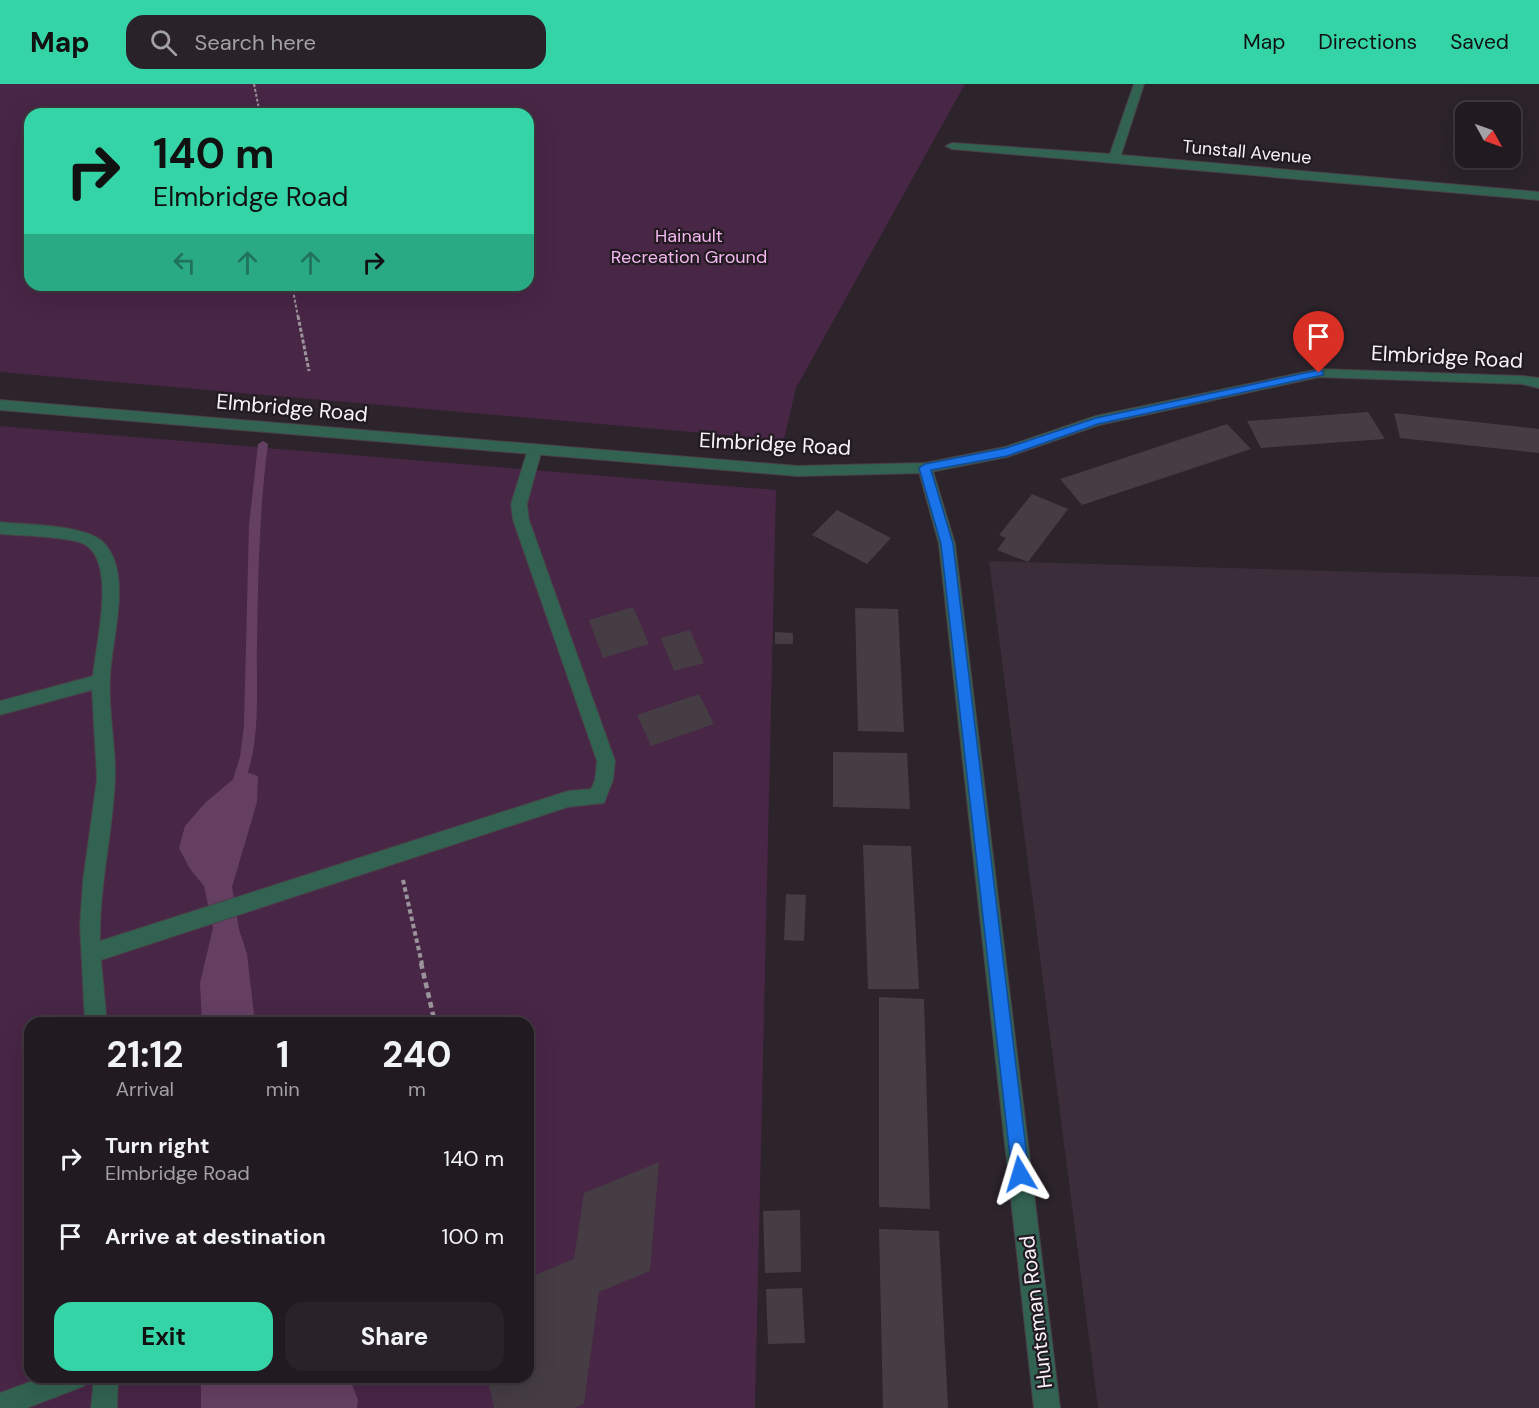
<!DOCTYPE html>
<html lang="en">
<head>
<meta charset="utf-8">
<style>
  :root { --surface:#211a20; --page:#292329; --text:#f1f3f6; --muted:#a2a1a5; --line:#3e383e; --accent:#35d4a7 }
  body { margin:0; font-family:"DM Sans",sans-serif; background:var(--page); color:var(--text); height:100vh; display:flex; flex-direction:column; font-size:22px; white-space:nowrap }
  * { box-sizing:border-box; margin:0 }
  p { font-size:20px; color:var(--muted) }
  .icon { flex:none; width:33px; height:33px; fill:none; stroke:currentColor; stroke-width:2; stroke-linecap:round; stroke-linejoin:round }
  .map { position:relative; flex:1; overflow:hidden }
  .drawer { position:absolute; left:24px; top:933px; width:510px; height:366px; display:flex; flex-direction:column; background:var(--surface); border-radius:18px; box-shadow:0 6px 24px #0002,0 0 0 2px var(--line) }
  .drawer>* { flex:none }
  .hud { position:absolute; left:24px; top:24px; width:510px; height:183px; border-radius:18px; box-shadow:0 6px 24px #0002,0 0 0 2px var(--line); background:#35d4a7; color:#111; overflow:hidden }
  .needle { width:39px; rotate:130deg }
  .fabs { position:absolute; left:1455px; top:18px; display:grid; gap:12px }
  .fabs a { display:grid; place-items:center; width:66px; height:66px; border-radius:12px; background:var(--surface); box-shadow:0 6px 24px #0002,0 0 0 2px var(--line); font-size:30px }
  .pin { position:absolute; display:grid; place-items:center; width:51px; height:51px; color:#fff; margin:-62px -26px; border-radius:50% 50% 50% 0; rotate:-45deg; box-shadow:0 0 6px #0007 }
  .pin .icon { rotate:45deg }
  .me { position:absolute; width:66px; margin:-33px; rotate:353deg; stroke-linejoin:round; filter:drop-shadow(0 0 4px #0008) }
  .turn { display:flex; align-items:center; gap:21px; height:126px; padding:0 30px; font-size:27px }
  .turn .icon { width:78px; height:78px; stroke-width:2.5 }
  .turn b { display:block; font-size:42px; line-height:51px }
  .lanes { display:flex; align-items:center; height:57px; padding:0 30px; background:#0003; justify-content:center; gap:30px; direction:ltr }
  .lanes .off { opacity:.35 }
  .eta { display:flex; justify-content:space-evenly; align-items:center; height:102px; text-align:center }
  .eta b { font-size:36px; font-weight:700; line-height:42px }
  .button { display:flex; gap:12px; margin-top:auto; padding:12px 30px }
  .button a { flex:1; height:69px; border-radius:18px; background:var(--accent); color:#111; font-size:24px; font-weight:700; line-height:69px; text-align:center }
  .button a+a { background:var(--page); color:var(--text) }
  ul { padding:0; list-style:none }
  li { display:flex; align-items:center; gap:18px; height:78px; padding:0 30px }
  li div { flex:1 }
  li b { display:block; font-size:22px }
  li em { font-style:normal }
  header { display:flex; align-items:center; gap:36px; box-sizing:border-box; height:84px; padding:0 30px; background:var(--accent); color:#111 }
  header strong { font-size:28px }
  nav { display:flex; gap:33px; margin-inline-start:auto; font-size:21px }
  .search { width:420px; height:54px; background:var(--page); display:flex; align-items:center; gap:15px; box-sizing:border-box; padding:0 21px; border-radius:18px; color:var(--muted); font-size:22px }
  .map>svg:first-child { display:block }
</style>
</head>
<body>
<header>
<strong>Map</strong>
<div class="search"><svg class="icon" aria-label="search" viewBox="0 0 24 24"><circle cx="10" cy="10" r="6"/><path d="M15 15l6 6"/></svg>Search here</div>
<nav><a>Map</a><a>Directions</a><a>Saved</a></nav>
</header>
<div class="map">
<svg width="1539" height="1324" viewBox="0 0 1539 1324">
  <rect width="100%" height="100%" fill="#2c232b"/>
  <polygon fill="#3b2e3a" points="989,477 1539,493 1539,1324 1098,1324"/>
  <g fill="#482646" fill-rule="evenodd">
    <path d="M0 0H965L796 304 784 356 0 288ZM30 30H528V201H30Z"/>
    <path d="M0 342 776 406 755 1324H0ZM30 939H528V1293H30Z"/>
  </g>
  <g fill="#643f62">
    <polygon points="243,687 258,692 257,718 232,803 239,845 247,870 255,939 202,939 200,899 213,844 204,802 190,785 179,764 185,742 205,719"/>
    <polygon points="201,1293 349,1293 358,1316 357,1324 201,1324"/>
  </g>
  <g fill="none" stroke-linecap="round" stroke-linejoin="round">
    <path fill="#643f62" fill-rule="evenodd" d="M263 357 268 360C259 427 258 494 257 561 256 608 262 662 241 706L237 707 233 706 231 702 240 673 244 642 249 442 258 360Z"/>
  </g>
  <g fill="#453c44">
    <polygon points="1368,328 1385,355 1261,364 1247,337"/>
    <polygon points="1394,329 1539,345 1539,369 1400,354"/>
    <polygon points="1227,340 1251,365 1082,421 1060,395"/>
    <polygon points="1032,410 1068,425 1028,478 997,466 1006,454 999,451"/>
    <polygon points="837,426 891,454 867,480 812,451"/>
    <polygon points="633,523 649,560 603,574 589,536"/>
    <polygon points="855,524 898,525 904,648 858,647"/>
    <polygon points="690,546 704,579 674,587 661,554"/>
    <polygon points="775,548 793,549 793,560 775,560"/>
    <polygon points="699,610 714,640 651,662 637,631"/>
    <polygon points="833,668 907,669 910,725 833,723"/>
    <polygon points="863,761 911,762 919,905 868,905"/>
    <polygon points="786,810 806,811 804,857 784,856"/>
    <polygon points="879,913 924,915 930,1125 879,1123"/>
    <polygon points="659,1078 650,1187 599,1208 584,1320 574,1324 494,1324 487,1293 528,1293 528,1194 574,1175 584,1109"/>
    <polygon points="800,1126 801,1188 765,1189 763,1127"/>
    <polygon points="879,1145 939,1147 948,1324 883,1324"/>
    <polygon points="802,1204 805,1259 768,1260 766,1205"/>
  </g>
  <g fill="none" stroke-linecap="round" stroke-linejoin="round">
    <defs>
      <g id="service">
        <path d="M535 360 542 365 527 420 529 436 615 677 613 696 604 719 568 723 101 876 107 939H85L80 841 83 797 97 695 92 606 0 631V617L93 592C95 562 120 470 79 458 54 452 25 452 0 450V438C25 441 89 440 105 460 133 492 111 556 110 594 108 627 116 660 115 694 113 749 99 802 100 857L568 707 591 705 595 696 597 677 513 436 511 420 528 365Z"/>
        <polygon points="43,1293 87,1293 84,1302 27,1324 0,1324 0,1309"/>
        <polygon points="94,1293 118,1293 117,1324 91,1324"/>
      </g>
      <g id="minor">
        <polygon points="1134,0 1144,0 1121,71 1539,108 1539,116 952,65 946,62 952,59 1110,70"/>
        <polygon points="925,379 932,384 955,460 1060,1324 1034,1324 939,460 918,384"/>
      </g>
      <polygon id="tertiary" points="1319,285 1522,292 1539,294 1539,304 1522,300 1319,293 1099,341 1007,373 925,389 797,392 0,326 0,316 797,382 925,379 1005,363 1096,332"/>
    </defs>
    <use href="#service" stroke="#494048" stroke-width="2"/>
    <use href="#minor" stroke="#494048" stroke-width="2"/>
    <use href="#tertiary" stroke="#494048" stroke-width="2"/>
    <g stroke="#9b949b" stroke-width="2" stroke-dasharray="3 2" stroke-linecap="butt">
      <polyline points="254,0 260,30"/>
      <polyline points="292,201 298,233"/>
    </g>
    <polyline stroke="#9b949b" stroke-width="3" stroke-dasharray="4 2" stroke-linecap="butt" points="298,232 309,287"/>
    <polyline stroke="#9b949b" stroke-width="4" stroke-dasharray="4.5 3" stroke-linecap="butt" points="403,796 422,880"/>
    <polyline stroke="#9b949b" stroke-width="4.5" stroke-dasharray="6 4" stroke-linecap="butt" points="421,879 435,939"/>
    <use href="#service" fill="#326251" fill-rule="evenodd"/>
    <use href="#minor" fill="#326251" fill-rule="evenodd"/>
    <use href="#tertiary" fill="#326251" fill-rule="evenodd"/>
  </g>
  <polygon fill="#1a73e8" stroke="#114b97" stroke-width="1.5" points="1319,286 1323,287 1323,291 1098,340 1007,372 931,386 953,460 1029,1090 1026,1096 1020,1099 1014,1096 1012,1090 941,460 919,384 925,380 1006,364 1096,334"/>
  <g text-anchor="middle" dominant-baseline="central" stroke-width="4.5" stroke-linejoin="round" paint-order="stroke">
    <g font-size="18" fill="#f8f2f8" stroke="#221a21">
      <text transform="translate(1247 68) rotate(5)">Tunstall Avenue</text>
    </g>
    <g font-size="18" fill="#f5b7f0" stroke="#221a21">
      <text x="689" y="152">Hainault<tspan x="689" dy="21">Recreation Ground</tspan></text>
    </g>
    <g font-size="21" fill="#f8f2f8" stroke="#221a21">
      <text transform="translate(1447 273) rotate(3)">Elmbridge Road</text>
      <text transform="translate(292 324) rotate(5)">Elmbridge Road</text>
      <text transform="translate(775 360) rotate(3)">Elmbridge Road</text>
      <text transform="translate(1036 1228) rotate(-97)">Huntsman Road</text>
    </g>
  </g>
</svg>
<div class="fabs">
<a><svg class="needle" viewBox="-14 -14 28 28"><path d="M0-13l5 13h-10z" fill="#e53935"/><path d="M0 13l5-13h-10z" fill="#a2a1a5"/></svg></a>
</div>
<div class="pin" style="left:1319px;top:289px;background:#d93025"><svg class="icon" aria-label="arrive" viewBox="0 0 24 24"><path d="M6 21V4h12l-3 4 3 4H6"/></svg></div>
<svg class="me" style="left:1020px;top:1090px" viewBox="-20 -20 40 40"><path d="M0-17L14 15 0 8-14 15z" fill="#1a73e8" stroke="#fff" stroke-width="4"/></svg>
<div class="hud">
<div class="turn"><svg class="icon" aria-label="right" viewBox="0 0 24 24"><path d="M7 20v-9h11M14 6l5 5-5 5"/></svg><div><b>140 m</b>Elmbridge Road</div></div>
<div class="lanes"><svg class="icon off" aria-label="left" viewBox="0 0 24 24"><path d="M17 20v-9H6M10 6l-5 5 5 5"/></svg><svg class="icon off" aria-label="ahead" viewBox="0 0 24 24"><path d="M12 20V5M6 11l6-6 6 6"/></svg><svg class="icon off" aria-label="ahead" viewBox="0 0 24 24"><path d="M12 20V5M6 11l6-6 6 6"/></svg><svg class="icon" aria-label="right" viewBox="0 0 24 24"><path d="M7 20v-9h11M14 6l5 5-5 5"/></svg></div>
</div>
<section class="drawer">
<div class="eta">
<div><b>21:12</b><p>Arrival</p></div>
<div><b>1</b><p>min</p></div>
<div><b>240</b><p>m</p></div>
</div>
<ul>
<li><svg class="icon" aria-label="right" viewBox="0 0 24 24"><path d="M7 20v-9h11M14 6l5 5-5 5"/></svg><div><b>Turn right</b><p>Elmbridge Road</p></div><em>140 m</em></li>
<li><svg class="icon" aria-label="arrive" viewBox="0 0 24 24"><path d="M6 21V4h12l-3 4 3 4H6"/></svg><div><b>Arrive at destination</b></div><em>100 m</em></li>
</ul>
<div class="button"><a>Exit</a><a>Share</a></div>
</section>
</div>
</body>
</html>
